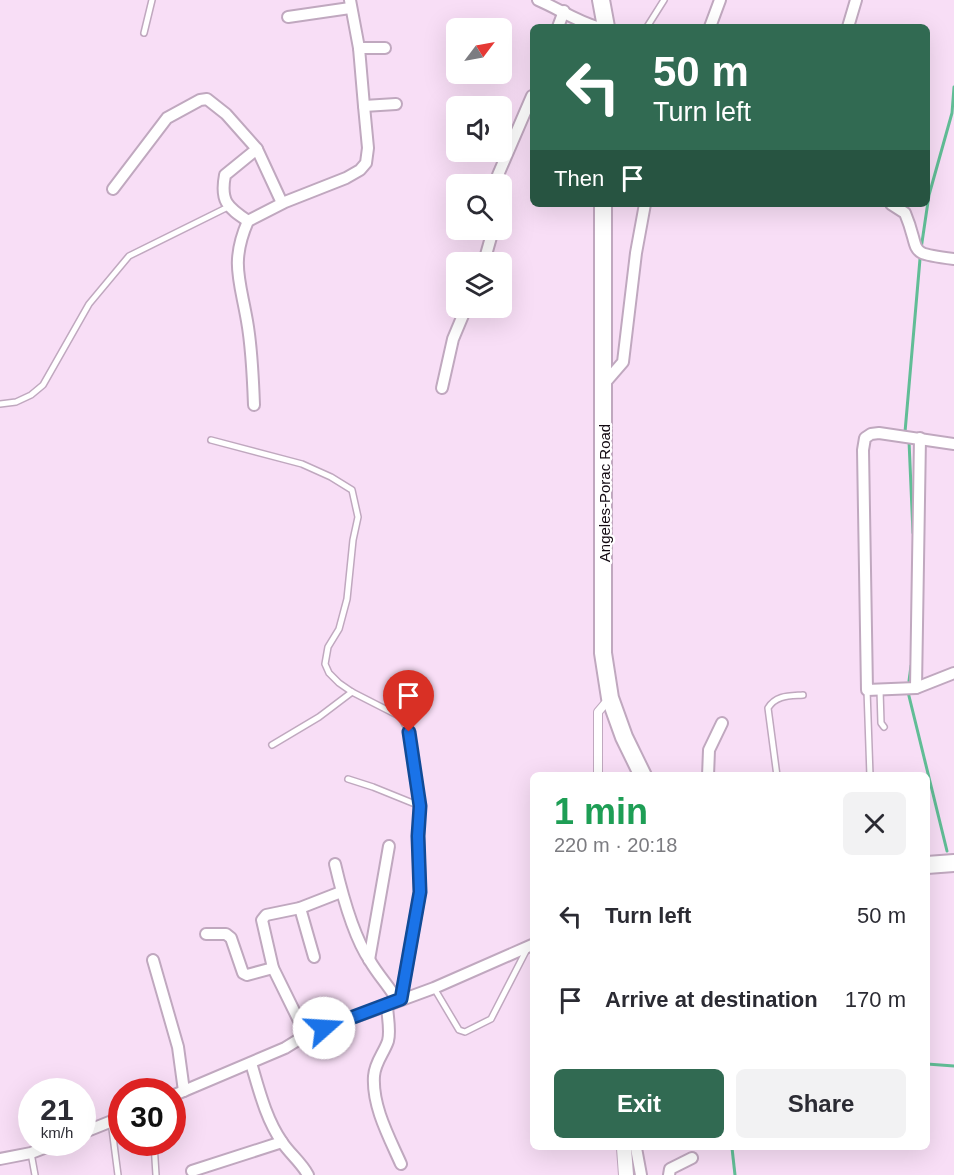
<!DOCTYPE html>
<html lang="en">
<head>
<meta charset="utf-8">
<style>
  :root { --surface:#fff; --page:#f2f2f3; --text:#2b2b33; --muted:#7c7c81; --accent:#316a52 }
  body { margin:0; font-family:Arial,sans-serif; background:var(--page); color:var(--text); height:100vh; display:flex; flex-direction:column; font-size:22px; white-space:nowrap }
  * { box-sizing:border-box; margin:0 }
  p { font-size:20px; color:var(--muted) }
  .icon { flex:none; width:33px; height:33px; fill:none; stroke:currentColor; stroke-width:2; stroke-linecap:round; stroke-linejoin:round }
  .map { position:relative; flex:1; overflow:hidden }
  .drawer { position:absolute; left:530px; top:772px; width:400px; height:378px; display:flex; flex-direction:column; background:var(--surface); border-radius:9px; box-shadow:0 6px 24px #0002 }
  .drawer>* { flex:none }
  .top-card { position:absolute; left:530px; top:24px; width:400px; height:183px; border-radius:9px; box-shadow:0 6px 24px #0002; background:#316a52; color:#fff; overflow:hidden }
  .needle { width:39px; rotate:58deg }
  .fabs { position:absolute; left:446px; top:18px; display:grid; gap:12px }
  .fabs a { display:grid; place-items:center; width:66px; height:66px; border-radius:9px; background:var(--surface); box-shadow:0 6px 24px #0002; font-size:30px }
  .speed { position:absolute; left:18px; top:1078px; display:flex; gap:12px; font-size:30px; font-weight:700; text-align:center }
  .speed>* { display:grid; place-content:center; width:78px; height:78px; border-radius:50%; background:var(--surface); box-shadow:0 6px 24px #0002; line-height:1 }
  .speed small { font-size:15px; font-weight:400 }
  .speed .limit { border:9px solid #d22; background:#fff; color:#111 }
  .pin { position:absolute; display:grid; place-items:center; width:51px; height:51px; color:#fff; margin:-62px -26px; border-radius:50% 50% 50% 0; rotate:-45deg; box-shadow:0 0 6px #0007 }
  .pin .icon { rotate:45deg }
  .me { position:absolute; width:66px; margin:-33px; rotate:71deg; stroke-linejoin:round; filter:drop-shadow(0 0 4px #0008) }
  .turn { display:flex; align-items:center; gap:21px; height:126px; padding:0 24px; font-size:27px }
  .turn .icon { width:78px; height:78px; stroke-width:2.5 }
  .turn b { display:block; font-size:42px; line-height:51px }
  .then { display:flex; align-items:center; height:57px; padding:0 24px; background:#0003; gap:12px; font-size:22px }
  .round { display:grid; place-items:center; flex:none; width:63px; height:63px; border-radius:9px; background:var(--page) }
  .overview { display:flex; align-items:center; justify-content:space-between; height:102px; padding:0 24px }
  h1 { font-size:36px; font-weight:600; line-height:45px; color:#1e9e55 }
  .button { display:flex; gap:12px; margin-top:auto; padding:12px 24px }
  .button a { flex:1; height:69px; border-radius:9px; background:var(--accent); color:#fff; font-size:24px; font-weight:600; line-height:69px; text-align:center }
  .button a+a { background:var(--page); color:var(--text) }
  ul { padding:0; list-style:none }
  li { display:flex; align-items:center; gap:18px; height:84px; padding:0 24px }
  li div { flex:1 }
  li b { display:block; font-size:22px }
  li em { font-style:normal }
  .map>svg:first-child { display:block }
</style>
</head>
<body>
<div class="map">
<svg width="954" height="1175" viewBox="0 0 954 1175">
  <rect width="100%" height="100%" fill="#f8def6"/>
  <g fill="none" stroke-linecap="round" stroke-linejoin="round">
    <g stroke="#61bd96" stroke-width="3">
      <polyline points="921,249 929,195 952,113 954,87"/>
      <polyline points="905,432 920,259"/>
      <polyline points="909,441 913,533"/>
      <polyline points="909,681 911,666"/>
      <polyline points="908,692 947,851"/>
      <polyline points="927,1064 954,1066"/>
      <polyline points="732,1148 735,1175"/>
    </g>
    <defs>
      <g id="service">
        <polyline points="647,27 664,0"/>
        <polyline points="144,33 152,0"/>
        <polyline points="0,404 16,402 31,395 43,385 89,304 129,256 228,207"/>
        <polyline points="211,440 302,464 331,477 352,490 358,517 353,540 347,599 339,629 328,647 325,664 329,673 339,683 352,692 401,717 409,732 420,806 418,835"/>
        <polyline points="867,690 870,776"/>
        <polyline points="880,690 881,723 884,727"/>
        <polyline points="272,745 319,717 352,692"/>
        <path d="M777 776 768 708C776 695 789 696 803 695"/>
        <polyline points="348,779 373,787 420,806"/>
        <polyline points="434,988 459,1030 465,1032 491,1019 527,949"/>
        <polyline points="111,1121 118,1175"/>
        <polyline points="154,1143 156,1175"/>
        <polyline points="31,1153 35,1175"/>
      </g>
      <polyline id="pedestrian" points="598,776 598,712 609,699"/>
      <g id="minor">
        <path d="M538 0C559 9 576 21 597 27"/>
        <polyline points="288,17 350,8"/>
        <polyline points="558,27 564,11"/>
        <polyline points="710,27 720,0"/>
        <polyline points="848,27 856,0"/>
        <polyline points="359,48 385,48"/>
        <polyline points="364,106 396,104"/>
        <polyline points="257,149 282,203"/>
        <polyline points="497,184 498,175 532,96"/>
        <path d="M113 189 167 118 200 100 207 99 226 114 257 149 225 175C220 201 227 207 248 221"/>
        <path d="M891 204 905 213C922 253 904 253 954 259"/>
        <polyline points="484,262 493,230"/>
        <polyline points="604,384 623,362 636,253 645,204"/>
        <polyline points="442,388 453,339 466,308"/>
        <path d="M254 405C253 377 252 349 247 321 240 280 230 262 248 221L285 202 346 178 360 170 366 163 368 148 364 106 359 48 350 0"/>
        <polyline points="954,444 879,433 871,434 865,438 863,450 867,690 916,688 954,673"/>
        <polyline points="916,688 920,438"/>
        <polyline points="708,776 709,750 722,723"/>
        <path d="M335 864C342 894 353 936 370 961 378 975 389 986 397 1000"/>
        <polyline points="300,908 314,957"/>
        <polyline points="206,934 226,934 231,938 243,973 247,975 273,968"/>
        <polyline points="153,960 178,1047 184,1091"/>
        <polyline points="369,960 389,846"/>
        <polyline points="401,999 420,892 418,835"/>
        <path d="M387 1004C387 1015 391 1030 388 1041 384 1053 375 1062 374 1076 372 1106 389 1137 401 1164"/>
        <polyline points="306,1035 273,968 262,920 266,915 300,908 341,892"/>
        <path d="M251 1063C259 1090 266 1119 282 1142 290 1154 301 1162 308 1175"/>
        <polyline points="172,1096 285,1048 306,1035 434,988 532,945"/>
        <polyline points="82,1133 122,1117"/>
        <polyline points="636,1148 641,1175"/>
        <polyline points="0,1159 31,1153 57,1143"/>
        <polyline points="192,1171 282,1142"/>
        <polyline points="669,1175 670,1169 692,1158"/>
      </g>
      <polyline id="secondary" points="624,1148 626,1175"/>
      <g id="primary">
        <polyline points="601,0 606,27"/>
        <polyline points="603,204 603,653 610,698 624,737 643,776"/>
        <polyline points="927,865 954,863"/>
      </g>
    </defs>
    <use href="#service" stroke="#c0a8bf" stroke-width="8"/>
    <use href="#pedestrian" stroke="#c0a8bf" stroke-width="10"/>
    <use href="#minor" stroke="#c0a8bf" stroke-width="14"/>
    <use href="#secondary" stroke="#c0a8bf" stroke-width="16"/>
    <use href="#primary" stroke="#c0a8bf" stroke-width="20"/>
    <use href="#service" stroke="#fff" stroke-width="5"/>
    <use href="#pedestrian" stroke="#fff" stroke-width="8"/>
    <use href="#minor" stroke="#fff" stroke-width="10"/>
    <use href="#secondary" stroke="#fff" stroke-width="14"/>
    <use href="#primary" stroke="#fff" stroke-width="16"/>
  </g>
  <g fill="none" stroke-linecap="round" stroke-linejoin="round">
    <defs>
      <polyline id="route" points="324,1028 401,999 420,892 418,836 420,806 409,732"/>
    </defs>
    <use href="#route" stroke="#114b97" stroke-width="15"/>
    <use href="#route" stroke="#1a73e8" stroke-width="10"/>
  </g>
  <g text-anchor="middle" dominant-baseline="central" stroke-width="4.5" stroke-linejoin="round" paint-order="stroke">
    <g font-size="15" fill="#120911" stroke="#fff">
      <text transform="translate(604 493) rotate(-90)">Angeles-Porac Road</text>
    </g>
  </g>
</svg>
<div class="fabs">
<a><svg class="needle" viewBox="-14 -14 28 28"><path d="M0-13l5 13h-10z" fill="#e53935"/><path d="M0 13l5-13h-10z" fill="#7c7c81"/></svg></a>
<a><svg class="icon" aria-label="sound" viewBox="0 0 24 24"><path d="M4 9h4l5-4v14l-5-4H4zM17 9q2 3 0 6"/></svg></a>
<a><svg class="icon" aria-label="search" viewBox="0 0 24 24"><circle cx="10" cy="10" r="6"/><path d="M15 15l6 6"/></svg></a>
<a><svg class="icon" aria-label="layers" viewBox="0 0 24 24"><path d="M12 4l9 5-9 5-9-5zM3 14l9 5 9-5"/></svg></a>
</div>
<div class="speed"><div>21<small>km/h</small></div><div class="limit">30</div></div>
<div class="pin" style="left:409px;top:732px;background:#d93025"><svg class="icon" aria-label="arrive" viewBox="0 0 24 24"><path d="M6 21V4h12l-3 4 3 4H6"/></svg></div>
<svg class="me" style="left:324px;top:1028px" viewBox="-20 -20 40 40"><circle r="19" fill="#fff"/><path d="M0-13L10 11 0 6-10 11z" fill="#1a73e8"/></svg>
<div class="top-card">
<div class="turn"><svg class="icon" aria-label="left" viewBox="0 0 24 24"><path d="M17 20v-9H6M10 6l-5 5 5 5"/></svg><div><b>50 m</b>Turn left</div></div>
<div class="then">Then<svg class="icon" aria-label="arrive" viewBox="0 0 24 24"><path d="M6 21V4h12l-3 4 3 4H6"/></svg></div>
</div>
<section class="drawer">
<div class="overview"><div><h1>1 min</h1><p>220 m · 20:18</p></div><a class="round"><svg class="icon" aria-label="close" viewBox="0 0 24 24"><path d="M6 6l12 12M18 6L6 18"/></svg></a></div>
<ul>
<li><svg class="icon" aria-label="left" viewBox="0 0 24 24"><path d="M17 20v-9H6M10 6l-5 5 5 5"/></svg><div><b>Turn left</b></div><em>50 m</em></li>
<li><svg class="icon" aria-label="arrive" viewBox="0 0 24 24"><path d="M6 21V4h12l-3 4 3 4H6"/></svg><div><b>Arrive at destination</b></div><em>170 m</em></li>
</ul>
<div class="button"><a>Exit</a><a>Share</a></div>
</section>
</div>
</body>
</html>
